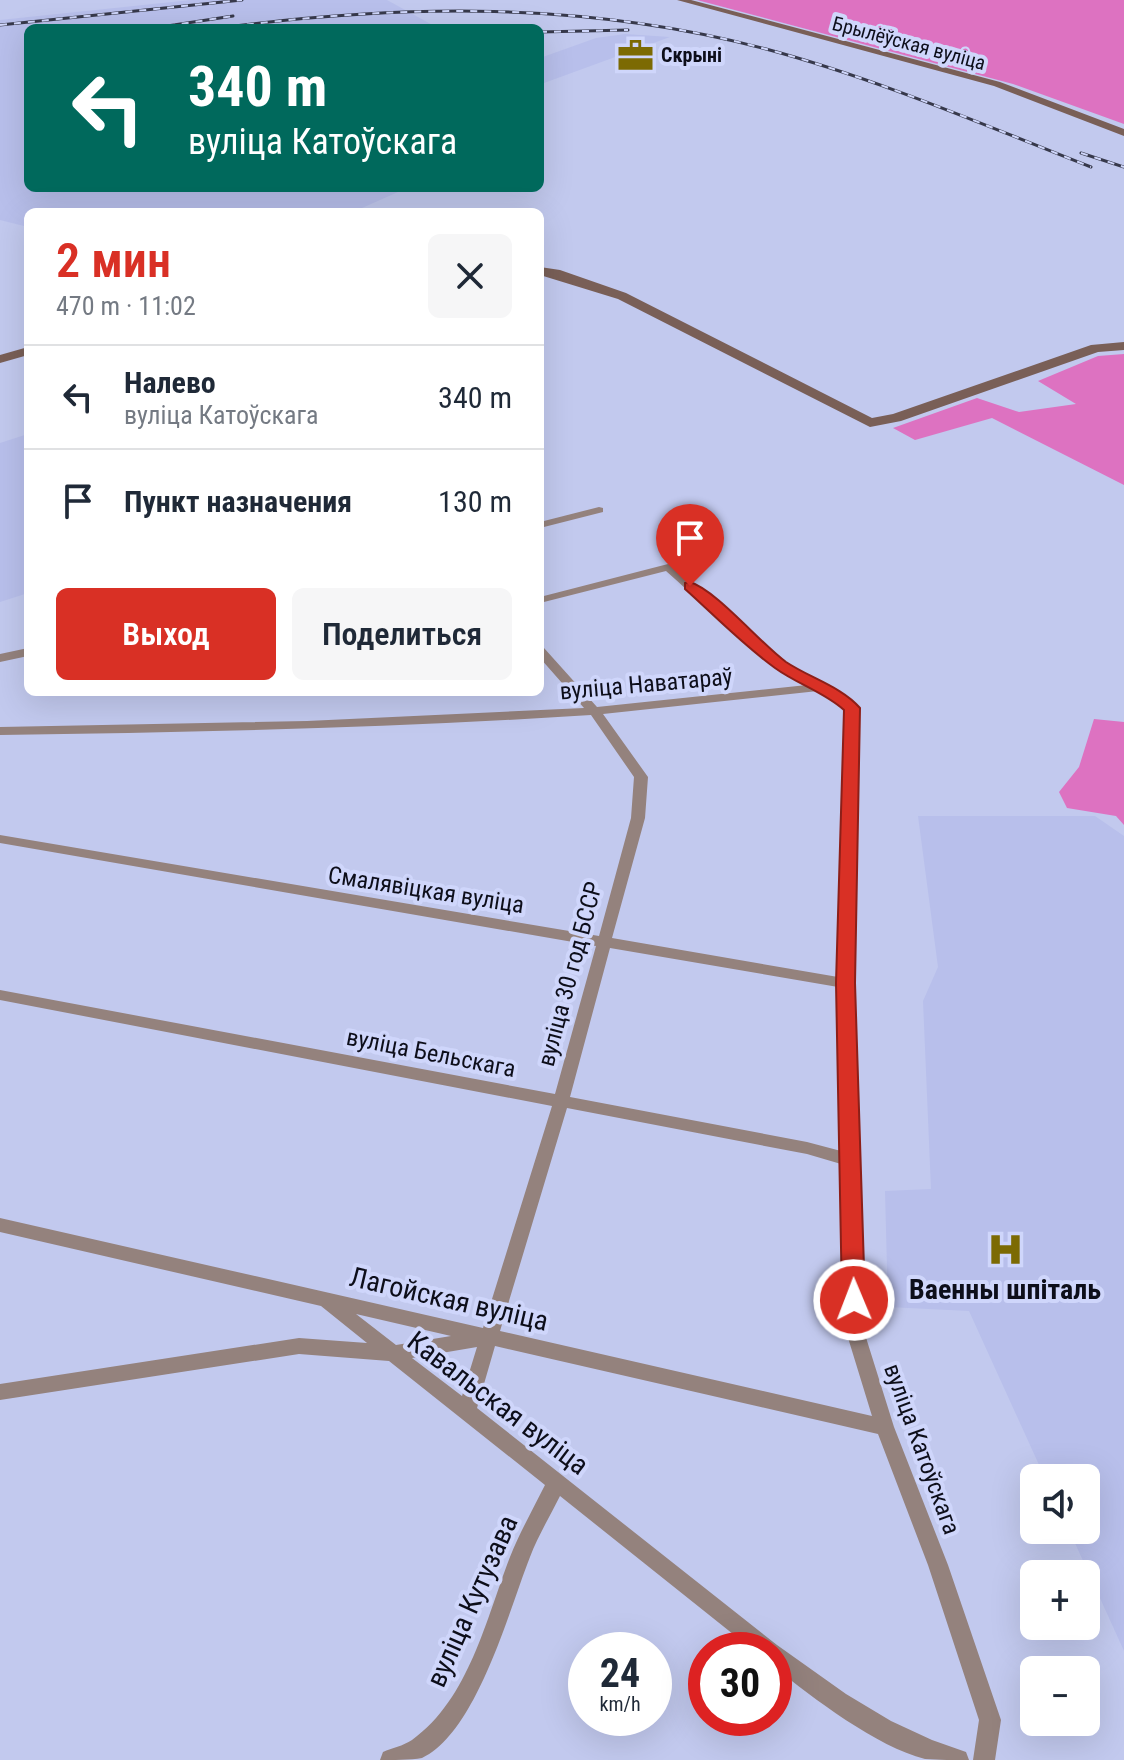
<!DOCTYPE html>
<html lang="ru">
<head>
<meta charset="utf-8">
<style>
  :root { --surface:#fff; --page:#f6f6f7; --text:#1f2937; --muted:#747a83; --line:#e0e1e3; --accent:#d93025 }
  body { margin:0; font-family:"Roboto Condensed",sans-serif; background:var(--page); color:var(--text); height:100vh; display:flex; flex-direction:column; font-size:30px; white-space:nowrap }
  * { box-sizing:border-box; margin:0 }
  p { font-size:26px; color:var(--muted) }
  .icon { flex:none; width:44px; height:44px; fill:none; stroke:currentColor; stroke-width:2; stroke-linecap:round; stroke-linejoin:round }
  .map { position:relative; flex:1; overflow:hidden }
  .side { position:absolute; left:24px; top:208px; width:520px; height:488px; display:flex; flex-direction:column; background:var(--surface); border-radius:12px; box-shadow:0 8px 32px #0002 }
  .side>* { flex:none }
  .top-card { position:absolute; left:24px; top:24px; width:520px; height:168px; border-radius:12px; box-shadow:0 8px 32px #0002; background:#00695c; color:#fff; overflow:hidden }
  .buttons { position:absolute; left:1020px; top:1464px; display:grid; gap:16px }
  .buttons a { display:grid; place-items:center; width:80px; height:80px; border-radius:12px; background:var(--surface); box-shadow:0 8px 32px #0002; font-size:40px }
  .speed { position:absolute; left:568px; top:1632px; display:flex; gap:16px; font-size:40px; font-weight:700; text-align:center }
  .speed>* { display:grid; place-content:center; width:104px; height:104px; border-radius:50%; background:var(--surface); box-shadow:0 8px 32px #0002; line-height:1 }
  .speed small { font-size:20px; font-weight:400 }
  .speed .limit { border:12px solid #d22; background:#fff; color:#111 }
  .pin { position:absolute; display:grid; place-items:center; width:68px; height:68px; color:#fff; margin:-82px -34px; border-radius:50% 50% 50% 0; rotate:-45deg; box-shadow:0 0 8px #0007 }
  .pin .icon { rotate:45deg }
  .me { position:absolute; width:88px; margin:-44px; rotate:359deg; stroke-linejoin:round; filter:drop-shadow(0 0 6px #0008) }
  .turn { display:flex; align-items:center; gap:28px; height:168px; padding:0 32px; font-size:36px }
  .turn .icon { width:104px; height:104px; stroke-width:2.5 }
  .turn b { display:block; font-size:56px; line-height:68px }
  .round { display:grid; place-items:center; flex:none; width:84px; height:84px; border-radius:12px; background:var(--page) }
  .head { display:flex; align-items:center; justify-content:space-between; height:136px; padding:0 32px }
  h1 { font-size:48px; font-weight:600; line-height:60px; color:var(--accent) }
  .button { display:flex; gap:16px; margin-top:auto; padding:16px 32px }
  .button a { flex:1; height:92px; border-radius:12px; background:var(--accent); color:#fff; font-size:32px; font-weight:600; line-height:92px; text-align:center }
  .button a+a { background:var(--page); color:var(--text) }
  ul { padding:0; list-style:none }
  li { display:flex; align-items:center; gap:24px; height:104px; padding:0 32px; border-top:2px solid var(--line) }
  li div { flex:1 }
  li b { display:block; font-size:30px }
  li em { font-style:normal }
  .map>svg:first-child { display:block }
</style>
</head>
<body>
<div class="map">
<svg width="1124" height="1760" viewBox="0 0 1124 1760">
  <rect width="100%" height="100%" fill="#c2c9ee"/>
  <g fill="#b8bfeb">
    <polygon points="191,0 387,0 438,28 28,28 28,188 407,188 353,212 28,212 28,227 0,220 0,20"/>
    <polygon points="625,34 670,37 544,83 540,88 540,58 596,38"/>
    <polygon points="28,434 28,593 0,602 0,443"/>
    <polygon points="918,816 1095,816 1124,836 1124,1651 1069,1530 1086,1530 1086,1478 1045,1478 969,1311 888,1307 885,1191 931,1189 923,1001 938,967"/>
  </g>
  <g fill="#dd72c1">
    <polygon points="697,0 1124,0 1124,124 1013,84"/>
    <polygon points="1124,354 1124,485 992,418 915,440 893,428 977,398 1019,412 1076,404 1038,381 1098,356"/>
    <polygon points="1094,719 1124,722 1124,825 1116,816 1067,808 1059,792 1079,767"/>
  </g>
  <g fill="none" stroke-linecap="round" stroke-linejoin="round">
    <g fill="#94827d" fill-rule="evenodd">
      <polygon points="599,507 603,508 603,512 540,528 540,522"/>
      <path d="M668 564 672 565 781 659 839 693 858 708 852 983 863 1328 894 1427 948 1565 1001 1720 995 1760H973L979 1720 928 1565 878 1434 495 1346 477 1408 777 1645 846 1694 891 1721 932 1740 966 1752 969 1760C955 1760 938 1760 925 1759 877 1747 813 1698 774 1667V1650H753L560 1496C550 1516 538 1536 530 1557 509 1610 477 1732 422 1758 411 1760 392 1760 380 1760L383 1752C392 1748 403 1746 412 1740 469 1699 486 1619 510 1557 520 1532 533 1509 545 1485L389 1361 299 1354 0 1400V1384L299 1338 367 1343 321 1306 0 1232V1218L483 1328 552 1106 0 1000V990L555 1094 596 946 0 843V835L599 936 631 818 634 777 591 715C394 728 197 732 0 735V727L307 721 584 708 540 658V647L544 648 597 707 807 685C753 657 711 610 666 571L540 603V597ZM818 691 846 709 838 977 612 938 645 818 648 777 603 714ZM610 948 838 987 841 1151 807 1142 570 1097ZM567 1108 807 1154 841 1164 845 1328 872 1416 500 1331ZM356 1314 451 1336 396 1345ZM477 1347 462 1396 412 1358Z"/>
      <polygon points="28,648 28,656 0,662 0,654"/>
    </g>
    <g fill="#795f57" fill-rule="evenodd">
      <polygon points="677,0 691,0 1000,82 1124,129 1124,136 994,86"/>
      <polygon points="540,267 560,270 626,293 872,418 893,414 1091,345 1124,342 1124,350 1098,352 901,421 870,427 618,299 540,275"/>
      <polygon points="28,347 28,355 0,363 0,355"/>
    </g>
    <defs>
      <g id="rail">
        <polyline points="0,25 242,0"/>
        <polyline points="154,28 233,16"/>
        <path d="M219 28C403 4 586 1 766 49 878 79 984 125 1091 167"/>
        <polyline points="540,32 628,30"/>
        <polyline points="1081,153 1124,167"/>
      </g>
    </defs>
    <use href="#rail" stroke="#37394b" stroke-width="3"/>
    <use href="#rail" stroke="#cfd6fb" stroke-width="2" stroke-dasharray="7" stroke-linecap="butt"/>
  </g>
  <path fill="#d93025" stroke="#8d1f18" stroke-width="2" d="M690 582C716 590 760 643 786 662 810 678 842 687 860 708L855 983 865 1300 862 1307 854 1309 846 1307 842 1300 836 983 844 710C824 692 797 684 775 668 743 645 714 615 685 589V583Z"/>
  <defs>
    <symbol id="office-bare" viewBox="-9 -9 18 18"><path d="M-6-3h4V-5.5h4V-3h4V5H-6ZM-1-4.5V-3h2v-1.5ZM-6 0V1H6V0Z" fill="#7c6a03" stroke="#cfd6fb" stroke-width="2.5" paint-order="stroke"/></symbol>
    <symbol id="hospital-bare" viewBox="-9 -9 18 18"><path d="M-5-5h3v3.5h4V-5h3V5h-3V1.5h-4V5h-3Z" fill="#7c6a03" stroke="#cfd6fb" stroke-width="2.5" paint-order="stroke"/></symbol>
  </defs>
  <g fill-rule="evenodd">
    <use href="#office-bare" x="610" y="30" width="51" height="51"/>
    <use href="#hospital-bare" x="980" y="1224" width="51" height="51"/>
  </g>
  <g text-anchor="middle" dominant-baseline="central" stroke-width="8" stroke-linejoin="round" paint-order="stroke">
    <g font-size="20" fill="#0d0e1a" stroke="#cfd6fb">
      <text transform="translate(909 43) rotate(15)">Брылёўская вуліца</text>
    </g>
    <g font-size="20" font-weight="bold" fill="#0d0e1a" stroke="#cfd6fb" text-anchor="start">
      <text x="661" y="55">Скрыні</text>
    </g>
    <g font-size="24" fill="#0d0e1a" stroke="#cfd6fb">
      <text transform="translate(646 684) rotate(-5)">вуліца Наватараў</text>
      <text transform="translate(426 890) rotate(9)">Смалявіцкая вуліца</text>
      <text transform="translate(570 974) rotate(-75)">вуліца 30 год БССР</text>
      <text transform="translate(431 1053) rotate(11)">вуліца Бельскага</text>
      <text transform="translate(922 1449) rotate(70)">вуліца Катоўскага</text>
    </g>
    <g font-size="28" font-weight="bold" fill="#0d0e1a" stroke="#cfd6fb">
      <text x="1005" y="1289">Ваенны шпіталь</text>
    </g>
    <g font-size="28" fill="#0d0e1a" stroke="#cfd6fb">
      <text transform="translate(449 1299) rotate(13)">Лагойская вуліца</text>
      <text transform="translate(498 1403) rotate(37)">Кавальская вуліца</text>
      <text transform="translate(472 1601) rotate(-66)">вуліца Кутузава</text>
    </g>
  </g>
</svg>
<div class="buttons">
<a><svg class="icon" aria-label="sound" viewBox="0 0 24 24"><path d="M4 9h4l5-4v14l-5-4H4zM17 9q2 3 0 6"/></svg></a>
<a>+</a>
<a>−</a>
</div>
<div class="speed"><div>24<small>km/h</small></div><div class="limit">30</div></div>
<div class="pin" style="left:690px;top:586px;background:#d93025"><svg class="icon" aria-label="arrive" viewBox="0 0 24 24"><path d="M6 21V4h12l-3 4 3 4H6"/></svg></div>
<svg class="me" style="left:854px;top:1300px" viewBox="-20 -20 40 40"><circle r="17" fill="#d93025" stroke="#fff" stroke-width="3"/><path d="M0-11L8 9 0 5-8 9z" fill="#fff"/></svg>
<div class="top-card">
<div class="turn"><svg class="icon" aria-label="left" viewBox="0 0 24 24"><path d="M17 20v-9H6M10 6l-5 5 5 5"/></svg><div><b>340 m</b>вуліца Катоўскага</div></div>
</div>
<section class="side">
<div class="head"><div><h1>2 мин</h1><p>470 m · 11:02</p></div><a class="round"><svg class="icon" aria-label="close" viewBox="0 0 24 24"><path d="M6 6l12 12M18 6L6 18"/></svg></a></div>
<ul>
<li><svg class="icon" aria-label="left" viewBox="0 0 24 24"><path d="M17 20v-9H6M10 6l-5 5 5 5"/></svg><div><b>Налево</b><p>вуліца Катоўскага</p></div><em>340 m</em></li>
<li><svg class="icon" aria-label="arrive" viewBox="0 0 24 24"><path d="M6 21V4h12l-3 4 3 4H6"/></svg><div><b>Пункт назначения</b></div><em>130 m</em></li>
</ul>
<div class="button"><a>Выход</a><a>Поделиться</a></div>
</section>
</div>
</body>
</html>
